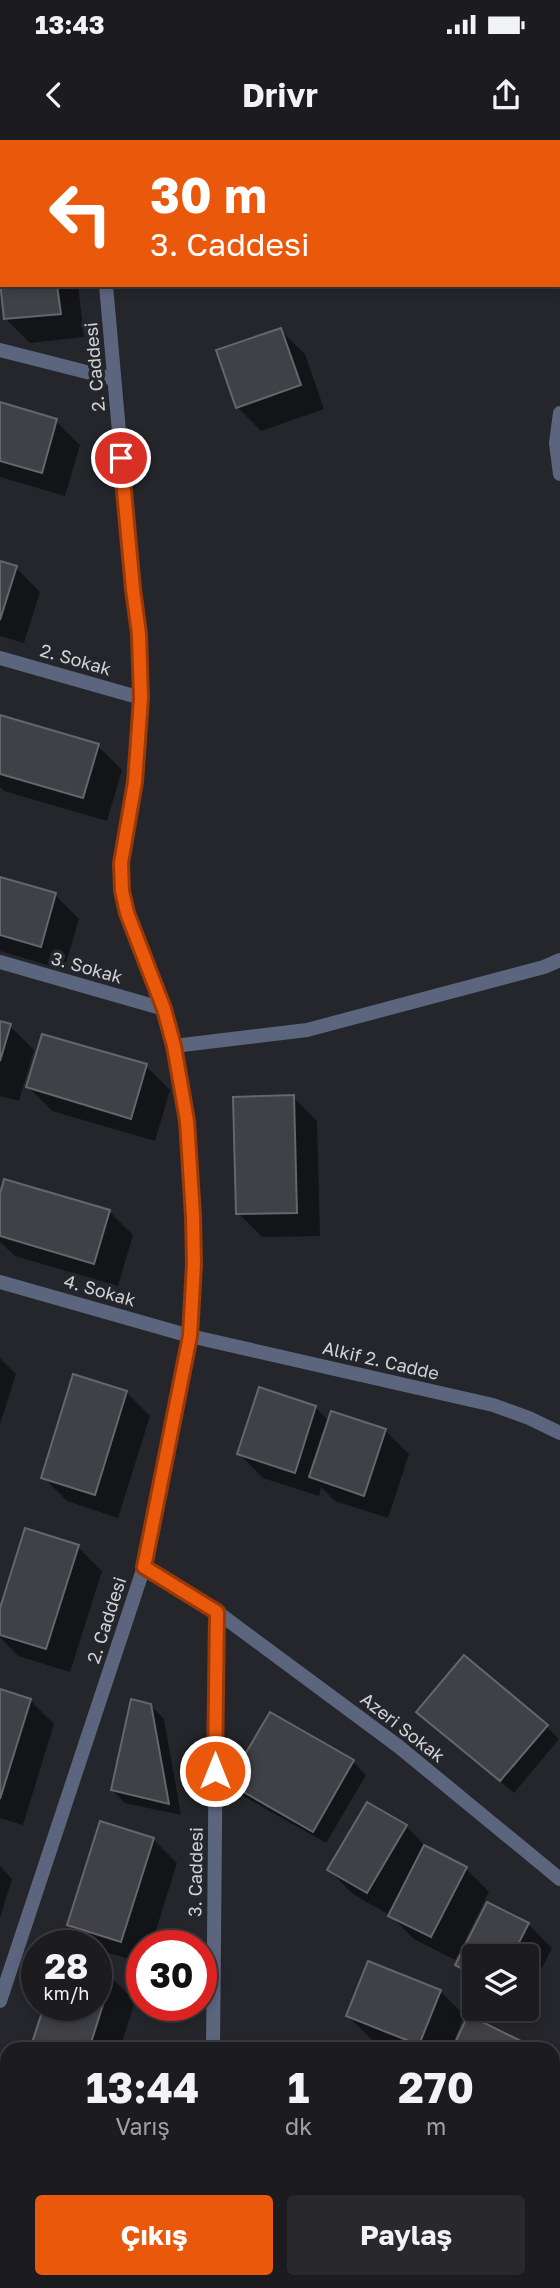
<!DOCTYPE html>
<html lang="tr">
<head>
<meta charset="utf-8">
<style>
  :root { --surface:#1c1c20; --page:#29292d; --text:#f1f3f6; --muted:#a0a1a5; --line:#3a3a3e; --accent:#ea580c }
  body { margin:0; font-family:"Golos Text",sans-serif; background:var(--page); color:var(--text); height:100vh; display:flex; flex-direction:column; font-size:26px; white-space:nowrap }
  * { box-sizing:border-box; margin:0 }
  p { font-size:23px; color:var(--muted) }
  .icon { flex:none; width:38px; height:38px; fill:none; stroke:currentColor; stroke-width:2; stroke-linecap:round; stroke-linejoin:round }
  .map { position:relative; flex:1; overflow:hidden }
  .side { position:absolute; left:0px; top:1902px; width:560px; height:247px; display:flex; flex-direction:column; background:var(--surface); border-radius:21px 21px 0 0; box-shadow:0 4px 10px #0003,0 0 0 2px var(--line) }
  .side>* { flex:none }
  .guide { position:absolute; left:0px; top:0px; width:560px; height:147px; box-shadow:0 4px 10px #0003,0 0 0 2px var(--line); background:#ea580c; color:#fff; overflow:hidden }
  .fabs { position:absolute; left:462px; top:1804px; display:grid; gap:14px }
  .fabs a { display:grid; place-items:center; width:77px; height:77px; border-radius:7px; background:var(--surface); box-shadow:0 4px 10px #0003,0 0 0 2px var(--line); font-size:35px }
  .speed { position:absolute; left:21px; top:1790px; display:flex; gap:14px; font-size:35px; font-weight:700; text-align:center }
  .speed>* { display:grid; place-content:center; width:91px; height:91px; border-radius:50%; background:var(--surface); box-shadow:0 4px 10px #0003,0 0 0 2px var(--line); line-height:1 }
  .speed small { font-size:18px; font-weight:400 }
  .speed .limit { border:10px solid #d22; background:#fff; color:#111 }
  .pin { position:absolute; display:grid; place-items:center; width:60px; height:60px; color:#fff; margin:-30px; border:4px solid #fff; border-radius:50%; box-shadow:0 2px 7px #0007 }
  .me { position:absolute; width:77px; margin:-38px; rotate:0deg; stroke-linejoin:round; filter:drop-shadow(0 0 5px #0008) }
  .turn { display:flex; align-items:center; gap:24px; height:147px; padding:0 35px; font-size:32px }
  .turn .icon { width:91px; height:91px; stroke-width:2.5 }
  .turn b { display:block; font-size:49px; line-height:60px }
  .eta { display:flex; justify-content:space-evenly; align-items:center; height:119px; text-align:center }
  .eta b { font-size:42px; font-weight:700; line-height:49px }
  .primary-button { display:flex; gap:14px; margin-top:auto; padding:14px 35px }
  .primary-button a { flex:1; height:80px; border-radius:7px; background:var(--accent); color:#fff; font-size:28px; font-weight:700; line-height:80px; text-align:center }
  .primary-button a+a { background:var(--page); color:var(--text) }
  .status { display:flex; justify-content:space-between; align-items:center; height:49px; padding:0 35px; background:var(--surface); direction:ltr }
  .status svg { height:19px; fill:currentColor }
  header { display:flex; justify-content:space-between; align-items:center; height:91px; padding:0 35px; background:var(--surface); font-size:32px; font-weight:700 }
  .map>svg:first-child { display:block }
</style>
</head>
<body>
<div class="status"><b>13:43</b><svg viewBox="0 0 49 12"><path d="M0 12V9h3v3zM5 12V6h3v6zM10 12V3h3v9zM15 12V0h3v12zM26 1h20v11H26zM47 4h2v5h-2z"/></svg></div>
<header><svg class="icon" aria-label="back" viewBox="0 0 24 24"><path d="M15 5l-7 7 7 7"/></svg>Drivr<svg class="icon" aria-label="share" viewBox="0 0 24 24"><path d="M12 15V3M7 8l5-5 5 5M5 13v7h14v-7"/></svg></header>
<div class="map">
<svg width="560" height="2148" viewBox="0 0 560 2148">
  <rect width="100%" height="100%" fill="#25262b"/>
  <g fill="#0007">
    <polygon points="0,0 68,0 68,2 2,2 2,33 0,31"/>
    <polygon points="2,145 78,145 84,197 30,203 6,179"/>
    <polygon points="281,191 305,214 324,269 261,291 237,267"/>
    <polygon points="0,264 56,281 80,305 65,356 0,337"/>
    <polygon points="0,423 16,428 40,452 24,503 0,496"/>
    <polygon points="0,577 98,606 122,630 107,681 4,651 0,647"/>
    <polygon points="0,739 55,755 79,779 64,830 0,811"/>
    <polygon points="0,883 10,886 34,910 19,961 0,956"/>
    <polygon points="146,926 170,950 155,1001 52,971 28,947"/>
    <polygon points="293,957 317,981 320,1096 262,1097 238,1073"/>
    <polygon points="0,1060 109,1071 133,1095 118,1146 15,1116 0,1102"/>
    <polygon points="0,1218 16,1234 0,1284"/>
    <polygon points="126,1252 150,1276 118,1378 67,1361 43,1337"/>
    <polygon points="315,1267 329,1281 385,1290 409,1314 388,1378 335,1361 321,1347 319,1356 263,1338 239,1314"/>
    <polygon points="78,1407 102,1431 70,1532 18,1516 0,1497 0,1473"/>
    <polygon points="0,1551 30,1560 54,1584 23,1685 0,1678"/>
    <polygon points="150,1565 164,1579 181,1675 125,1663 112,1650"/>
    <polygon points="270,1574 353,1622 366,1635 326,1703 243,1656 230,1643"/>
    <polygon points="431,1585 546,1586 559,1599 514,1653"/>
    <polygon points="406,1686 429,1710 465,1728 489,1752 455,1820 414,1799 391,1776 353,1754 329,1730"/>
    <polygon points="153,1699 177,1723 151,1806 142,1806 142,1823 96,1809 96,1806 91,1806 69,1784"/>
    <polygon points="0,1726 12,1739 0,1778"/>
    <polygon points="528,1784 552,1808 527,1858 527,1816 474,1816 474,1842 457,1825"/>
    <polygon points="111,1837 135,1861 120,1909 32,1909 45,1866 96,1866"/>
    <polygon points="440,1851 464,1875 451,1909 395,1909 372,1900 348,1876"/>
    <polygon points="553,1926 560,1933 560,1944 553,1959"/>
  </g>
  <g fill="#3f4146" stroke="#64666b" stroke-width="2">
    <polygon points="0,0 47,0 47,2 2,2 2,25 0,26"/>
    <polygon points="0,70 2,70 2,145 57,145 61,174 4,179 0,142"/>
    <polygon points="281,188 301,245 236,268 216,210"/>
    <polygon points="0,262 57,279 42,333 0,321"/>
    <polygon points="0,421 17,426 0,480"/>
    <polygon points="0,575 99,604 83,658 0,634"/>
    <polygon points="0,737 56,753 41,807 0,795"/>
    <polygon points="0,881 11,884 0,921"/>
    <polygon points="42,894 147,924 131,979 26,947"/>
    <polygon points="294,955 297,1073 236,1074 233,957"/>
    <polygon points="4,1039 110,1070 94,1124 0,1096 0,1054"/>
    <polygon points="73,1234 127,1251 95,1355 41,1338"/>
    <polygon points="259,1247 316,1266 295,1333 237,1314"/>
    <polygon points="331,1271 386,1289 364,1356 309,1337"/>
    <polygon points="25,1388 79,1405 46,1509 0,1495 0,1468"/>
    <polygon points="464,1515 548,1585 500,1641 416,1572"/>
    <polygon points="0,1549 31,1559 0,1659"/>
    <polygon points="131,1559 151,1564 169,1664 111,1650"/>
    <polygon points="270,1572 354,1620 313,1692 228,1643"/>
    <polygon points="367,1662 407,1685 367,1753 327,1730"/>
    <polygon points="100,1681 154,1698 121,1802 67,1785"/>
    <polygon points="424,1705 467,1727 431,1797 388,1776"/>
    <polygon points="487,1762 529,1783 512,1816 474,1816 474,1835 455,1825"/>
    <polygon points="368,1821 441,1850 419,1905 346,1876"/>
    <polygon points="96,1831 112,1836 89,1909 30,1909 44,1866 96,1866"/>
    <polygon points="468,1875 537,1909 452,1909"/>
  </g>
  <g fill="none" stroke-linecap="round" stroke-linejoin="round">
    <g stroke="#5c657e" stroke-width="14">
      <polyline points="93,0 93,2"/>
      <polyline points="0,210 114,239"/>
      <polyline points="560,273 556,303 560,334"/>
      <polyline points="0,518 141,558"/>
      <polyline points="0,822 164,869"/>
      <polyline points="174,906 307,890 544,827 560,820"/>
      <polyline points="0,1142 190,1196 493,1265 529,1278 560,1293"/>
      <polyline points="144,1427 217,1472 213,1909"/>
      <polyline points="217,1472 398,1606 560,1739"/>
      <polyline points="0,1861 144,1427 190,1196 194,1124 193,1052 182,943 164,869 134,794 122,751 121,724 135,642 141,558 139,494 133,449 106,145"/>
      <polyline points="553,1990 560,1973"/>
      <polyline points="0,2079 7,2081"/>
      <polyline points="553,2082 560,2085"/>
      <polyline points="203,2148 204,2142"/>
      <polyline points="478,2148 481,2142"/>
    </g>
  </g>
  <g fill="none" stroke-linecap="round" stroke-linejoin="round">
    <defs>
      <polyline id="route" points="121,318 133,449 139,494 141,558 135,642 121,723 122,751 127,773 164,869 174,906 187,981 193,1076 194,1124 190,1196 144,1427 217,1472 215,1631"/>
    </defs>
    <use href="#route" stroke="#983908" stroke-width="18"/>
    <use href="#route" stroke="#ea580c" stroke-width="12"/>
  </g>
  <g text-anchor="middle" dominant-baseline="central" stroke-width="7" stroke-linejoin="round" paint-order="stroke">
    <g font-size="18" fill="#d2d3d6" stroke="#25262b">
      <text transform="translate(94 227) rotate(-95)">2. Caddesi</text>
      <text transform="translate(76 519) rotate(16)">2. Sokak</text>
      <text transform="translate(87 827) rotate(16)">3. Sokak</text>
      <text transform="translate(100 1150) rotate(16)">4. Sokak</text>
      <text transform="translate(381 1220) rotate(13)">Alkif 2. Cadde</text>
      <text transform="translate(106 1480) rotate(-72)">2. Caddesi</text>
      <text transform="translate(403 1587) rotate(38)">Azeri Sokak</text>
      <text transform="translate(195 1732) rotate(-89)">3. Caddesi</text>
    </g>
  </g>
</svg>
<div class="fabs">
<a><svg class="icon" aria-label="layers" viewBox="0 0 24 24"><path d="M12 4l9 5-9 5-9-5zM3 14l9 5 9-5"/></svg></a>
</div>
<div class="speed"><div>28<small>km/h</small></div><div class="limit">30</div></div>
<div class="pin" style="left:121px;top:318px;background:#d93025"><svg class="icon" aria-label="arrive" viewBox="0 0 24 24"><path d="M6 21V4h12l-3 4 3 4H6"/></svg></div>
<svg class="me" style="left:215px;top:1631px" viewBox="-20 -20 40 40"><circle r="17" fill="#ea580c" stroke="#fff" stroke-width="3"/><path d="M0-11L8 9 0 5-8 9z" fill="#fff"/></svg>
<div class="guide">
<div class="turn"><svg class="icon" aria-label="left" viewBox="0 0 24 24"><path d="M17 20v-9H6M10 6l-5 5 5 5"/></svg><div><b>30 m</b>3. Caddesi</div></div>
</div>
<section class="side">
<div class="eta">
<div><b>13:44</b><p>Varış</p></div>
<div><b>1</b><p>dk</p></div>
<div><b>270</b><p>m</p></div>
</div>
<div class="primary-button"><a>Çıkış</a><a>Paylaş</a></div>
</section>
</div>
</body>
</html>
